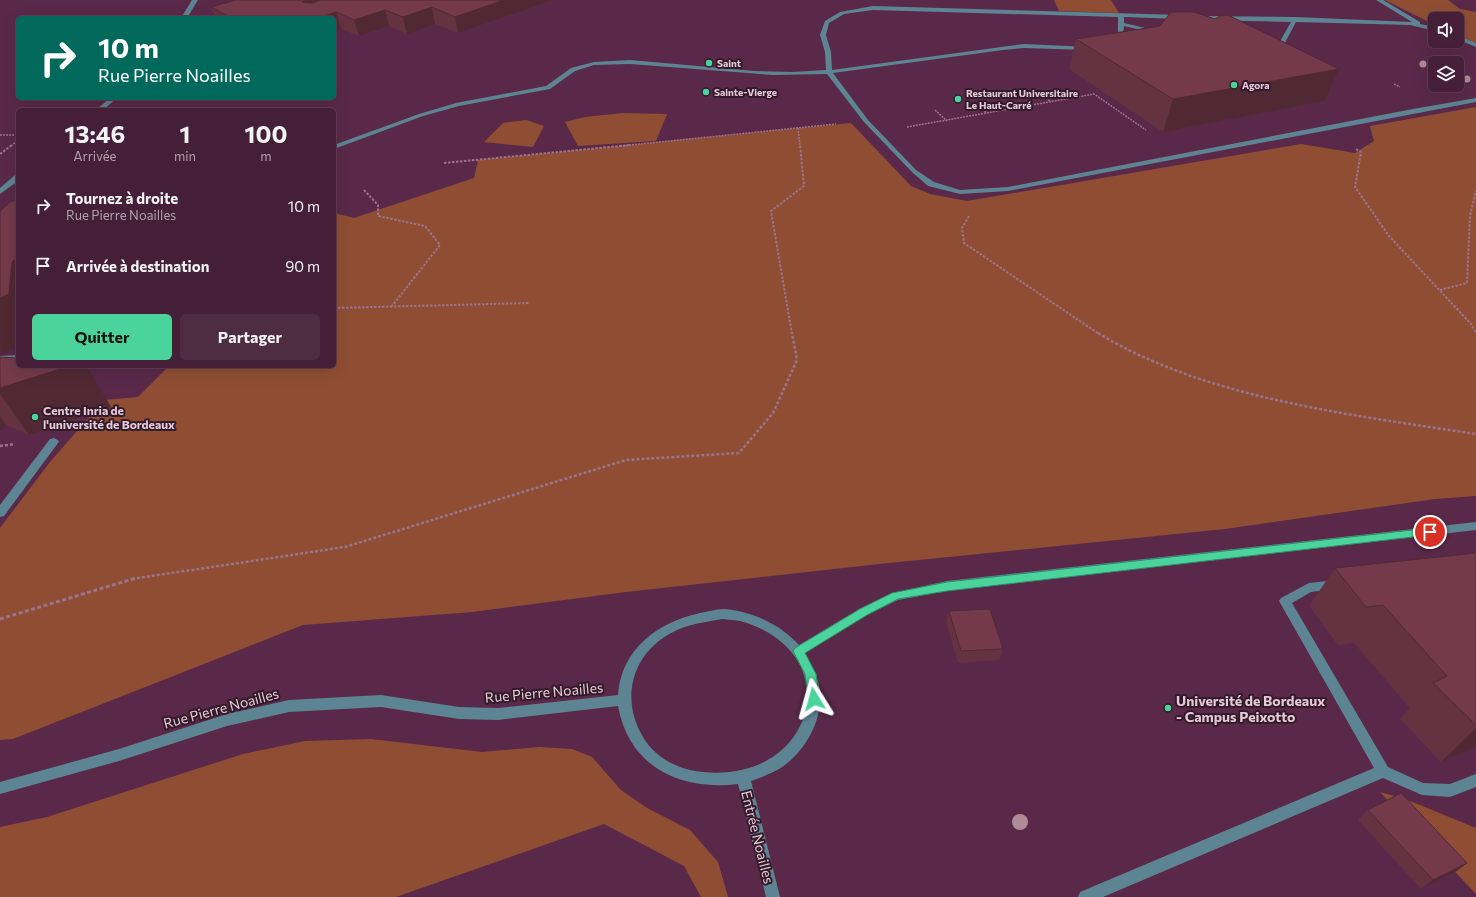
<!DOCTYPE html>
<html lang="fr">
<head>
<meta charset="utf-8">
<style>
  :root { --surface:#441f37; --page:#4e2c42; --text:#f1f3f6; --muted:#afa2ad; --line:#5c3d52; --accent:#4ad49c }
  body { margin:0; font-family:Commissioner,sans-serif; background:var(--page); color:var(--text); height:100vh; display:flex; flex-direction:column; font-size:15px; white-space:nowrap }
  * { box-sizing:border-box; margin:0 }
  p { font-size:13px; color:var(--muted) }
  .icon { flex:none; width:22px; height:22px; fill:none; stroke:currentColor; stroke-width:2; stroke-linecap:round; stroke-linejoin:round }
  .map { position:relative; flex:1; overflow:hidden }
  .sheet { position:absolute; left:16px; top:108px; width:320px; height:260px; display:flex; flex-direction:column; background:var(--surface); border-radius:6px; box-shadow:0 4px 16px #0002,0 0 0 1px var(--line) }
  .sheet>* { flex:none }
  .banner { position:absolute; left:16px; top:16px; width:320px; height:84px; border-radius:6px; box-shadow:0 4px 16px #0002,0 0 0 1px var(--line); background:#00695c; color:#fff; overflow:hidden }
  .fabs { position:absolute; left:1428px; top:12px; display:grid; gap:8px }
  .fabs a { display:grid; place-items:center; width:36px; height:36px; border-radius:6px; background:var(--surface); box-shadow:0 4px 16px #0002,0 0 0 1px var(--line); font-size:20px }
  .pin { position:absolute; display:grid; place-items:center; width:34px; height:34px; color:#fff; margin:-17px; border:2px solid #fff; border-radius:50%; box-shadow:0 1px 4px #0007 }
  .me { position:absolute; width:44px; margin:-22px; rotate:352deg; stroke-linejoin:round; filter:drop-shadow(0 0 3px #0008) }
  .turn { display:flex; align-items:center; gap:14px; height:84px; padding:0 16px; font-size:18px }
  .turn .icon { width:52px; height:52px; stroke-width:2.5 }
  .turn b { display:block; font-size:28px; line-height:34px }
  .eta { display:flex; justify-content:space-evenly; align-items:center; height:68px; text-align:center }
  .eta b { font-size:24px; font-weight:700; line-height:28px }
  .button { display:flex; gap:8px; margin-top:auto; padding:8px 16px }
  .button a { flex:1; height:46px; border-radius:6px; background:var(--accent); color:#111; font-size:16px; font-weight:700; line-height:46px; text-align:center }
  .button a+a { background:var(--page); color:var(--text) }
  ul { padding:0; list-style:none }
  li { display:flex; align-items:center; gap:12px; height:60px; padding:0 16px }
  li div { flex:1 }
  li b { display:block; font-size:15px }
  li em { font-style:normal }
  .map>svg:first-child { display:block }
</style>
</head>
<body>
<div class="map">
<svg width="1476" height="897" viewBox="0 0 1476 897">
  <rect width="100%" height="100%" fill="#5a2949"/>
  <g fill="#8f4e33">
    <polygon points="1054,0 1111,0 1119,13 1059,11"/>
    <polygon points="1385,0 1448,0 1460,9 1476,12 1476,43 1457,35 1457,19 1435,19 1435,25"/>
    <polygon points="1476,107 1476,496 1435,499 1225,529 879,564 626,592 472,612 303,625 13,739 0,740 0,528 50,462 104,400 138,397 166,369 124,366 334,366 334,213 354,218 474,178 478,160 851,123 911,186 930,194 967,201 1301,144 1355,153 1374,141 1370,126"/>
    <polygon points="623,113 667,114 656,141 578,146 565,122 585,117"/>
    <polygon points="526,120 544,126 533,147 484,142 503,123"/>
    <polygon points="371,739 482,752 539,747 572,749 592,757 621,790 647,808 690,830 718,862 728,897 701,897 684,866 604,824 396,897 0,897 0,827 47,817 243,754 305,741"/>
    <polygon points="1380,792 1405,799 1476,828 1476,894"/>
  </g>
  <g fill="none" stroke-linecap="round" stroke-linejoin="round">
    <g stroke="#9b738c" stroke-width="1.5" stroke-dasharray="2 1" stroke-linecap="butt">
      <polyline points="1394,84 1400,87"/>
      <polyline points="1039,92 1051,102"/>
      <polyline points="975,104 987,113"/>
      <polyline points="935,110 947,121"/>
      <polyline points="907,127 1094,94 1146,130"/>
      <polyline points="798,128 800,146"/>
      <polyline points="0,135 18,135"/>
      <polyline points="11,146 18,140"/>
      <polyline points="620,146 836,124"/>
    </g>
    <g stroke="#9b738c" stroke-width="2" stroke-dasharray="2.5 1.5" stroke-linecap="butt">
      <polyline points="1356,149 1361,152 1355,187 1389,236 1471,324 1476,333"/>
      <polyline points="0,154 12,145"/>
      <polyline points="444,163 630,145"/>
      <polyline points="364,190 378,205 378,216 425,226 440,245 392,306"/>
      <polyline points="969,216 962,228 964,243 1099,334"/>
      <polyline points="1440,290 1467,283 1470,216 1476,191"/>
      <polyline points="334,308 530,303"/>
      <polyline points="792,334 771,211 804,186 800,145"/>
    </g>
    <g stroke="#9b738c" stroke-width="2.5" stroke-dasharray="3 2" stroke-linecap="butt">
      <path d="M1098 333C1206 399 1353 415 1476 434"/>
      <polyline points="0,446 15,444"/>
      <polyline points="132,579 345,547 626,460 739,453 773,413 797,360 792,333"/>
    </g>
    <polyline stroke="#9b738c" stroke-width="3" stroke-dasharray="4 2.5" stroke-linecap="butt" points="0,619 136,578"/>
    <g fill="#5d8492" fill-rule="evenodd">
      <polygon points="192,0 198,0 187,18 181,18"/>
      <polygon points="1376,0 1383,0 1420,22 1420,24 1435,27 1435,31 1410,25 1296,22 1280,52 1277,54 1274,52 1291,22 1199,20 1196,18 1199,16 1295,17 1412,22"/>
      <polygon points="873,6 1181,15 1184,17 1181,19 1124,17 1124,23 1158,31 1155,33 1124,26 1122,41 1116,44 1113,42 1117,40 1118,35 1118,17 873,10 844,14 829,23 826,35 831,52 832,70 1024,44 1089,47 1090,48 1087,50 1024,48 1003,50 833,73 868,120 916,170 934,182 960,190 1008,187 1413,109 1476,98 1476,102 1008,191 960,194 928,186 912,172 864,122 827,74 773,75 630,64 594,65 575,71 550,89 459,106 423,116 334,149 334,145 419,114 456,103 546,86 571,68 594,62 630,60 754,71 792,72 826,70 825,52 820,35 825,21 840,12"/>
      <polygon points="1457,35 1476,43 1476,47 1457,39"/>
      <polygon points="110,98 117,98 103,110 96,110"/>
      <polygon points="15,175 18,175 18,181 0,194 0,188"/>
      <polygon points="18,355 18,361 0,362 0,356"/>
      <polygon points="54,438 59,441 58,443 4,516 0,517 0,505 50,439"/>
      <path d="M1476 522V530L947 591 898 600 867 615 805 653C812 665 818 677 820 691 823 721 804 754 779 769 770 774 760 778 751 781L780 897H766L738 784C680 791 629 767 618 706L498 720 459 719 381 707 289 712 227 726 119 761 0 794V782L119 749 227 714 289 700 381 695 459 707 498 708 618 695C621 649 658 622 700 613 707 612 716 609 724 609 751 611 780 624 799 645L859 609 892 593 947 581ZM723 619C731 620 739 620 747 623 849 658 813 783 703 772 679 770 655 758 643 737 620 699 632 654 671 633 687 624 705 622 723 619Z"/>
      <polygon points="1336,580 1340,582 1342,585 1340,588 1311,592 1292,603 1388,767 1423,783 1450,784 1476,774 1476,787 1450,797 1422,795 1383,778 1103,897 1078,897 1080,892 1374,768 1279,601 1281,598 1309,583"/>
    </g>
  </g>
  <g fill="#ae8c95">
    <circle cx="1423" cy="64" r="3.5"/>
    <circle cx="1467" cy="79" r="3.5"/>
    <circle cx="1020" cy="822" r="8"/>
  </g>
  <g fill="#643240">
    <polygon points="236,0 553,0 458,33 435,24 407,34 389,26 359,36 341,29 334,18 215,18 211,7"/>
    <polygon points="1160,26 1339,69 1325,101 1163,132 1069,69 1076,39"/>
    <polygon points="0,357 111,407 29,435 6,425 0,432"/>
    <polygon points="1476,553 1476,747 1441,762 1400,719 1410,708 1354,643 1338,645 1309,606 1335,568"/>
    <polygon points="949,611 1003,649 999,660 958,663 946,622"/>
    <polygon points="1368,810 1467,863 1455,872 1421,889 1358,820"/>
  </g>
  <g fill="#512934">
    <polygon points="307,0 357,0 307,18 302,2"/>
    <polygon points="504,0 553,0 458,33 455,17"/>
    <polygon points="432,7 435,24 407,34 403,17"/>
    <polygon points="385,10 389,26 359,36 354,20"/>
    <polygon points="336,12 341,29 334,31 334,18 318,18"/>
    <polygon points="1339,69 1325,101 1163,132 1173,99"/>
    <polygon points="18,257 18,347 0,355 0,298 12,262"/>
    <polygon points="70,366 87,366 111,407 29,435 0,394 0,388"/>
    <polygon points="0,416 6,425 0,432"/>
    <polygon points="1476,728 1476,747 1441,762"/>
    <polygon points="1467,863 1455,872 1421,889 1433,880"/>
  </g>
  <g fill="#743a4b" stroke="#512934">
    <polygon points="236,0 307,0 302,2 312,3 321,0 504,0 455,17 432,7 403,17 385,10 354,20 336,12 318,18 232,18 211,7"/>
    <polygon points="1171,12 1194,12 1215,19 1220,16 1228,15 1339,69 1173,99 1076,39 1160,26"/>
    <polygon points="18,199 18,257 12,262 9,294 0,298 0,211 10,202"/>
    <polygon points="0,357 18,358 18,366 70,366 0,388"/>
    <polygon points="1476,553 1476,725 1433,683 1447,676 1383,605 1366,607 1335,568"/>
    <polygon points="990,609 1003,649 961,651 949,611"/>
    <polygon points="1401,793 1467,863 1433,880 1368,810"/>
  </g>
  <polygon fill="#4ad49c" stroke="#308a65" points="1430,528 1435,532 1430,535 947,591 898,599 867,615 805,653 816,674 820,699 818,702 814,704 810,702 808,699 805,674 793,651 795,648 860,609 892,593 947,582"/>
  <g fill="#4ad49c" stroke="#321b29" stroke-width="1.5">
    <circle cx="709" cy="63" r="4"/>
    <circle cx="1234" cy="85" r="4"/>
    <circle cx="706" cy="92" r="4"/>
    <circle cx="958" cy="99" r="4"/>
    <circle cx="35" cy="417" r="4"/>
    <circle cx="1168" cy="708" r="4"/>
  </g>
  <g text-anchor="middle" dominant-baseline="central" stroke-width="4" stroke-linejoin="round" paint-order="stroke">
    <g font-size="10" font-weight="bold" fill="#e7c8da" stroke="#321b29" text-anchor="start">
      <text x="717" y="63">Saint</text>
      <text x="1242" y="85">Agora</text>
      <text x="714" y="92">Sainte-Vierge</text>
      <text x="966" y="93">Restaurant Universitaire<tspan x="966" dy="12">Le Haut-Carré</tspan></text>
    </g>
    <g font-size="12" font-weight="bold" fill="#e7c8da" stroke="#321b29" text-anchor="start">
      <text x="43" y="410">Centre Inria de<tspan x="43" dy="14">l'université de Bordeaux</tspan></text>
    </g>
    <g font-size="14" fill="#e7c8da" stroke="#321b29">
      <text transform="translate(544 692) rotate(-5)">Rue Pierre Noailles</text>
      <text transform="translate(221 708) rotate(-15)">Rue Pierre Noailles</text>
      <text transform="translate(758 837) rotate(76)">Entrée Noailles</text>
    </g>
    <g font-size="14" font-weight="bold" fill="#e7c8da" stroke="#321b29" text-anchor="start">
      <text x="1176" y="700">Université de Bordeaux<tspan x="1176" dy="16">- Campus Peixotto</tspan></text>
    </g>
  </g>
</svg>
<div class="fabs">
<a><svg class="icon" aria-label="sound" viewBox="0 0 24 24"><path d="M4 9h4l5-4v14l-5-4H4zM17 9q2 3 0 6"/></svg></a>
<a><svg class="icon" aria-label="layers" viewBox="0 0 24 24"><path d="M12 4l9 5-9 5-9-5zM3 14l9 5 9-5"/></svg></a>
</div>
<div class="pin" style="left:1430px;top:532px;background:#d93025"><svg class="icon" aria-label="arrive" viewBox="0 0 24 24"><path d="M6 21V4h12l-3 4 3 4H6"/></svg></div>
<svg class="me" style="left:814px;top:699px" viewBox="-20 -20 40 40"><path d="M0-17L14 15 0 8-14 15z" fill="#4ad49c" stroke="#fff" stroke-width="4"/></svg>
<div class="banner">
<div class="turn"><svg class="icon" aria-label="right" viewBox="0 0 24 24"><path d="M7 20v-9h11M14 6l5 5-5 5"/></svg><div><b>10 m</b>Rue Pierre Noailles</div></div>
</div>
<section class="sheet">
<div class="eta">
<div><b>13:46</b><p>Arrivée</p></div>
<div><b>1</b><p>min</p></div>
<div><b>100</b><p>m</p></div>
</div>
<ul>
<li><svg class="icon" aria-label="right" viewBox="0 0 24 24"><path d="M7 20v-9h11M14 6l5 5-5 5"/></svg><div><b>Tournez à droite</b><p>Rue Pierre Noailles</p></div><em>10 m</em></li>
<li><svg class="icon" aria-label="arrive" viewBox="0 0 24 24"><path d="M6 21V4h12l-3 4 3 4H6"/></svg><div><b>Arrivée à destination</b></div><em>90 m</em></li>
</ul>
<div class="button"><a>Quitter</a><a>Partager</a></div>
</section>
</div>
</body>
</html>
